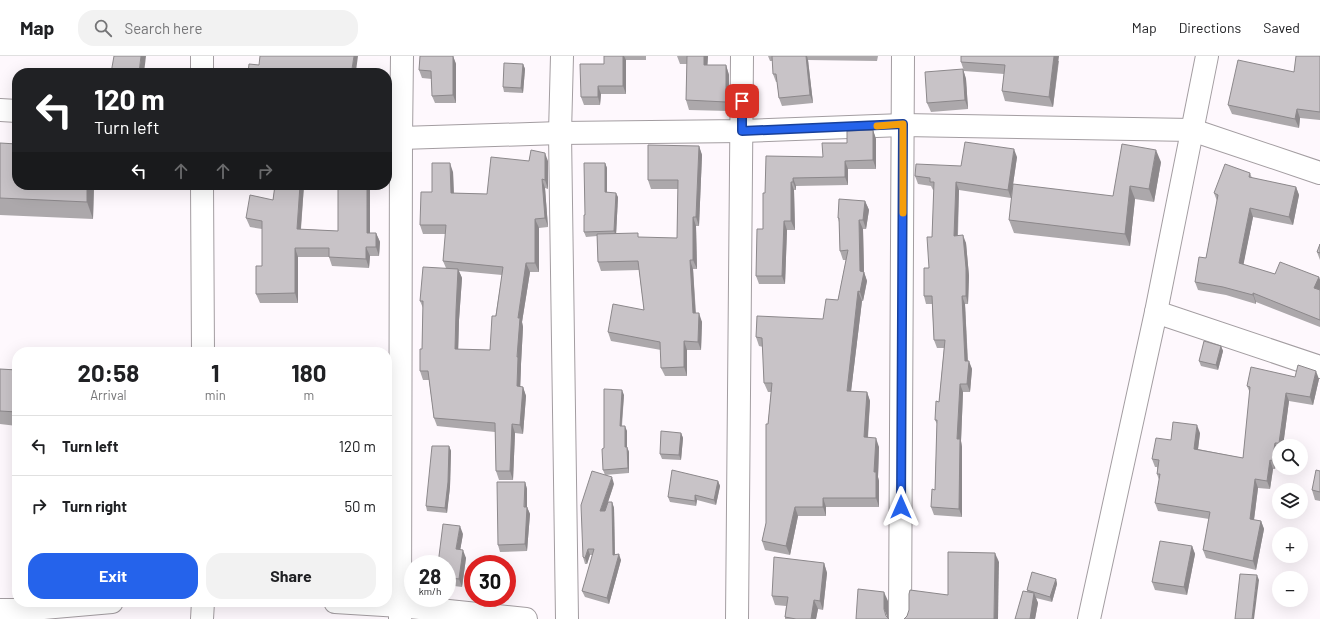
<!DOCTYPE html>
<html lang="en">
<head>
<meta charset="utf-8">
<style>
  :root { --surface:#fff; --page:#f2f2f2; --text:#202124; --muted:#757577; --line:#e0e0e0; --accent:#2563eb }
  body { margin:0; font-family:Barlow,sans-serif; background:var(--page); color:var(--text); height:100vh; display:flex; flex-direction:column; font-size:15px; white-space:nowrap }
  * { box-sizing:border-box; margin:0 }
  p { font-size:13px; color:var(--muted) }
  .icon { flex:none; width:22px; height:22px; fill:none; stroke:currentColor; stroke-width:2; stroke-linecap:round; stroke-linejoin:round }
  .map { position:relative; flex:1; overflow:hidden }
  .sheet { position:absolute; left:12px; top:291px; width:380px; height:260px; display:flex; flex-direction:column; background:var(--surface); border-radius:16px; box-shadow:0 4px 16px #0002 }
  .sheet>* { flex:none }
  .banner { position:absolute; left:12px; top:12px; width:380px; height:122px; border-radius:16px; box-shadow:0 4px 16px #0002; background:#202124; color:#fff; overflow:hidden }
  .buttons { position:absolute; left:1272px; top:383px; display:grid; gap:8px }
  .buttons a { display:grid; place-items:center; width:36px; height:36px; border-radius:50%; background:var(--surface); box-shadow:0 4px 16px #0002; font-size:20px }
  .speed { position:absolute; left:404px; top:499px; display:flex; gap:8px; font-size:20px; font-weight:700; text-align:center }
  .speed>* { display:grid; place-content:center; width:52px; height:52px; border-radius:50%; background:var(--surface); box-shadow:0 4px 16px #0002; line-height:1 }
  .speed small { font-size:10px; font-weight:400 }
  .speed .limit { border:6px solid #d22; background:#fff; color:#111 }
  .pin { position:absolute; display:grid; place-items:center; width:34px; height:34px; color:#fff; margin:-17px; border-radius:8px; box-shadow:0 2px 6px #0006 }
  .me { position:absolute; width:44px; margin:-22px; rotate:0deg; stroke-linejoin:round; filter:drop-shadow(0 0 3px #0008) }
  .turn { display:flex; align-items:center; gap:14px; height:84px; padding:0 16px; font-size:18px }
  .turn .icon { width:52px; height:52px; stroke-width:2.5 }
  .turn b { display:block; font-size:28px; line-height:34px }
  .lanes { display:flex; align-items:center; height:38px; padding:0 16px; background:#0003; justify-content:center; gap:20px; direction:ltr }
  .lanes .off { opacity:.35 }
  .eta { display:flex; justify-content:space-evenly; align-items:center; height:68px; text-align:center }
  .eta b { font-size:24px; font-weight:700; line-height:28px }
  .cta { display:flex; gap:8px; margin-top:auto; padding:8px 16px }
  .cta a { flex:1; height:46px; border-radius:16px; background:var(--accent); color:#fff; font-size:16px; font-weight:700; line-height:46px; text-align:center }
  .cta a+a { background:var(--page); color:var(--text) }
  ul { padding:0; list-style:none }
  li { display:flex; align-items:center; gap:12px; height:60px; padding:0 16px; border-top:1px solid var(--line) }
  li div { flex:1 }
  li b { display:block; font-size:15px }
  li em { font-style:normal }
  header { display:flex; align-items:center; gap:24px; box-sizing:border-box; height:56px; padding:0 20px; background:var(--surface); border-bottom:1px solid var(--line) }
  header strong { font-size:19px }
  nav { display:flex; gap:22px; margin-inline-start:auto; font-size:14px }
  .search { width:280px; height:36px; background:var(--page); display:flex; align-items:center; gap:10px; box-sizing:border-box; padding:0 14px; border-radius:16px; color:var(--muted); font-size:15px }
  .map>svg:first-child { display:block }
</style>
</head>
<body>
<header>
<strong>Map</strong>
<div class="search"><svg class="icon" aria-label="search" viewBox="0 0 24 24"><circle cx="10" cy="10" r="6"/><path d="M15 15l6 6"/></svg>Search here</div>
<nav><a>Map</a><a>Directions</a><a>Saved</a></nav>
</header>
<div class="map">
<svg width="1320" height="563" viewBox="0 0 1320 563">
  <rect width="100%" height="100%" fill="#fef8fd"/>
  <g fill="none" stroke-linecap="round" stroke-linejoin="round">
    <defs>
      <g id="minor">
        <polyline points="202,0 202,17"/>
        <polyline points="562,0 560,77 567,563"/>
        <polyline points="0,54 17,55"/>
        <polyline points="387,81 401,82 560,77 742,75 903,69 1192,74 1320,117"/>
        <polyline points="202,129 203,296"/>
        <polyline points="1156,256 1320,311"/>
        <polyline points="335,546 400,550 526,563"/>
        <polyline points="0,554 21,554 112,546"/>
        <polyline points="202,563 203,546"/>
        <polyline points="400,563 401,82 402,0"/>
        <polyline points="737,563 742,0"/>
        <polyline points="900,563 903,0"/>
        <polyline points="1089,563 1156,256 1207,0"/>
      </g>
    </defs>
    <use href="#minor" stroke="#a39da1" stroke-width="24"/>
    <use href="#minor" stroke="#fff" stroke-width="22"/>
  </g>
  <g fill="#aca8ab" fill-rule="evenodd">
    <polygon points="453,0 456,8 456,47 435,47 432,40 432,23 422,22 419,14"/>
    <polygon points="604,0 646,0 646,4 626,4 626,38 601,38 600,49 584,49 581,41 604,8"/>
    <polygon points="677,0 708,0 707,9 726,9 729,19 729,55 689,54 686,44 687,8 680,8"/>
    <polygon points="768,0 878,0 877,5 808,4 813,47 782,50 779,42 777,26 776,26 773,18 773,5 770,5"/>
    <polygon points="1320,0 1320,64 1300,62 1299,72 1232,58 1228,49 1294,16"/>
    <polygon points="1059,5 1053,51 1005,45 1002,35 1004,18 964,15 961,6"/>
    <polygon points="523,8 525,13 523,37 504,36 503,31"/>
    <polygon points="963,13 966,23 968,53 931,56 927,47"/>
    <polygon points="873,74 876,83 876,113 848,113 848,129 796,130 796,134 794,134 795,174 787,174 785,228 759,228 756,220 763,173 765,137 823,101 847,87"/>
    <polygon points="0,87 17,129 94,129 93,163 0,159"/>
    <polygon points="699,90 702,99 699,170 696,170 697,213 693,213 696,257 702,266 701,294 687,294 687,320 665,320 661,312 661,294 611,285 608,276 644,254 639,214 601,215 598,206 597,180 586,181 584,176 585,159 605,107 607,112 607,136 618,141 616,178 640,182 677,182 678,133 651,133 648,124"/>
    <polygon points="1017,101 1011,142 959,134 958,179 966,187 969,220 968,248 965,248 968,305 972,313 970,336 963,336 961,385 962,391 962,461 934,459 931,451 935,434 937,368 935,364 939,346 944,292 937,292 934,284 932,248 926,248 924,240 929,212 932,181 934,134 933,134 931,130 918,128 915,120 961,110"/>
    <path d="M529 105H548V133L545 132 548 171 539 172V216H530L522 266 523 271 521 308V310L520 331H523L526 340 523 378 515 377 513 424H499L496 415 495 376 437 370 434 362 429 324H423L420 315 422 293 423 252 420 245 446 212 443 205 446 178H423L420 169 432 136 453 116 454 137 487 138ZM459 215 502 219 490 294 458 293 459 264 462 222Z"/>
    <polygon points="1161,106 1154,146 1135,143 1130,190 1014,177 1009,164 1113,140"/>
    <polygon points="1250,117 1252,122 1296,131 1299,139 1293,169 1253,161 1243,209 1275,218 1319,221 1320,224 1320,271 1256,246 1256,248 1226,239 1198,234 1195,226 1206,202 1217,145 1214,137"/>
    <polygon points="275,129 304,129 301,173 338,175 338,129 370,129 370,177 376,177 380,186 379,200 370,200 369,212 332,210 329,201 298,201 298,247 260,247 256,238 262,210 262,173 250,171 246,162 273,144"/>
    <polygon points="865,145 869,154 866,173 863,173 864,216 867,225 863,245 862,245 851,335 867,336 870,345 868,382 879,391 878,421 879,425 879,451 826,451 826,460 798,460 790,499 765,494 762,485 766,467 768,368 771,336 768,336 764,327 763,291 759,290 756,281 823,263 838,244 846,204 843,204 840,195 839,166 838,162"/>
    <polygon points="1320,188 1320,204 1317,196"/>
    <polygon points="1221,290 1223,295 1218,314 1201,310 1199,305"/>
    <polygon points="0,313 17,314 17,370 0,368"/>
    <polygon points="1295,321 1319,323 1313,349 1289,345 1283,390 1279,390 1279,395 1278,395 1275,413 1273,413 1270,433 1258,432 1254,464 1261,465 1264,473 1256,514 1206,502 1203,494 1209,463 1158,455 1155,447 1159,424 1157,418 1157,411 1155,411 1152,403 1171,384 1200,377 1198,393 1243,402 1250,337 1247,330"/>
    <polygon points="624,339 622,370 627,375 627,391 629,396 629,417 605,419 603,414 604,392"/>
    <polygon points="681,377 683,382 681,404 662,403 660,398"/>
    <polygon points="449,390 451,395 450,431 447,457 427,455 426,450"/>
    <polygon points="1320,415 1320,445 1315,444 1312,434"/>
    <polygon points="718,425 720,430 716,449 697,444 696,450 670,446 668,441"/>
    <polygon points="525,426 527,433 527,451 530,458 527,495 500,496 498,489"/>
    <polygon points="614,428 608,446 612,446 614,452 615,499 621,504 609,548 585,541 582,535 593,499 590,499 587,508 585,508 583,501"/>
    <polygon points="463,478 460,494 466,502 462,531 454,530 454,534 447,533 447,508"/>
    <polygon points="1192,490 1195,498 1187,539 1155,534 1152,526"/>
    <polygon points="824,507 827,517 823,554 818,553 816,563 785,563 785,561 786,550 775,549 772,540"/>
    <polygon points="1056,523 1057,528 1052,546 1036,542 1038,547 1035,563 1015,563 1027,535 1027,534"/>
  </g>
  <g fill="#8c888b">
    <polygon points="141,0 146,0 144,17 139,17"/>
    <polygon points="354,0 358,0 356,15 357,17 354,17 352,13"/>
    <polygon points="453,0 456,8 456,47 453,39"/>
    <polygon points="623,0 624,0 626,4 626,38 623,30"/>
    <polygon points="704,0 708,0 707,18 704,9"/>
    <polygon points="806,0 807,0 808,4 813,47 810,39"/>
    <polygon points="1054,0 1059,0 1053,51 1049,41"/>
    <polygon points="523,8 525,13 523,37 521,32"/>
    <polygon points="726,9 729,19 729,55 726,46"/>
    <polygon points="963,13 966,23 968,53 965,44"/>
    <polygon points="598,30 601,38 600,49 598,41"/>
    <polygon points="1297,53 1300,62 1299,72 1295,63"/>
    <polygon points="873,74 876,83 876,113 873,104"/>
    <polygon points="699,90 702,99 699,170 696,161"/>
    <polygon points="1014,93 1017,101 1011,142 1008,134"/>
    <polygon points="1156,94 1161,106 1154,146 1149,133"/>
    <polygon points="545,97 548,105 548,133 545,124"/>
    <polygon points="845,105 848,113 848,129 845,121"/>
    <polygon points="450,107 453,116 454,146 451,137"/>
    <polygon points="605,107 607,112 607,141 605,136"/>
    <polygon points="793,122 796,130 796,134 793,126"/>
    <polygon points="542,123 545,132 548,171 545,162"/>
    <polygon points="791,126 794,134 795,174 791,165"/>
    <polygon points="956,126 959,134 957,188 954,180"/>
    <polygon points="87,129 94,129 93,163 87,146"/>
    <polygon points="300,129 304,129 300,182 297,173"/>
    <polygon points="367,129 370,129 370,186 367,177"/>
    <polygon points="1130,130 1135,143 1130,190 1125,178"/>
    <polygon points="1296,131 1299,139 1293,169 1289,161"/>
    <polygon points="616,137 618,141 616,180 614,175"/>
    <polygon points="865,145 869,154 866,173 863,164"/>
    <polygon points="1250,152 1253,161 1242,216 1239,207"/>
    <polygon points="693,161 696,170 697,213 693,204"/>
    <polygon points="535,163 539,172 539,216 535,207"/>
    <polygon points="859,164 863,173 864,216 867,225 863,245 860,236 860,215"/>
    <polygon points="784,165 787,174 785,228 782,220"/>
    <polygon points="376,177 380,186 379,200 376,191"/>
    <polygon points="963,179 966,187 969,220 968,248 966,240"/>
    <polygon points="366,191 370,200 369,212 366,203"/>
    <polygon points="295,192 298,201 298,247 295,237"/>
    <polygon points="690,204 693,213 696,266 693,257"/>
    <polygon points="526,207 530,216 522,266 523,271 521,308 521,310 520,339 517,330 518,262"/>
    <polygon points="458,213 462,222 459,264 458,302 455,293 456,255"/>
    <polygon points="1319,221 1320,224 1320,234 1314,232"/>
    <polygon points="858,235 862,245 850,344 847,335"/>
    <polygon points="1253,237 1256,246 1256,248 1253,239"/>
    <polygon points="962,240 965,248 968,313 965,305"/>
    <polygon points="699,257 702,266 701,294 698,286"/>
    <polygon points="684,285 687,294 687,320 684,311"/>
    <polygon points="1221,290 1223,295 1218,314 1216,309"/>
    <polygon points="969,305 972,313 970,336 967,328"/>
    <polygon points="1316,315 1319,323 1313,349 1310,341"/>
    <polygon points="960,328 963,336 961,385 962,391 962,461 959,453 957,383"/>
    <polygon points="523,331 526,340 523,378 520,369"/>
    <polygon points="622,334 624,339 621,375 620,370"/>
    <polygon points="867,336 870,345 867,391 864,381"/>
    <polygon points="1286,337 1289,345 1283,390 1280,390 1279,387"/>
    <polygon points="512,368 515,377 513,424 510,415"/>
    <polygon points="1197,369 1200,377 1197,401 1194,393"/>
    <polygon points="625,370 627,375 627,396 625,391"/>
    <polygon points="681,377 683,382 681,404 679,399"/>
    <polygon points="876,382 879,391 878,421 879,425 879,451 876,442 874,416"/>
    <polygon points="1275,387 1278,395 1275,413 1272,405"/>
    <polygon points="449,390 451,395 450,431 447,457 445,452"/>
    <polygon points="627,391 629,396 629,417 628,412"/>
    <polygon points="1270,404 1273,413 1270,433 1267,425"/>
    <polygon points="612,421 614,428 603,461 600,455"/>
    <polygon points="1255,423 1258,432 1253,471 1250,463"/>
    <polygon points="718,425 720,430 716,449 714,444"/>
    <polygon points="525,426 527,433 527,457 527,451 530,458 527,495 525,488"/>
    <polygon points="695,439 697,444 696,450 695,445"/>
    <polygon points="823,442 826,451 826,460 823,451"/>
    <polygon points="612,446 614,452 615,505 613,499"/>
    <polygon points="795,451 798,460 790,499 786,490"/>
    <polygon points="1261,465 1264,473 1256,514 1253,505"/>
    <polygon points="460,470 463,478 459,501 456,493"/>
    <polygon points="1192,490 1195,498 1187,539 1184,531"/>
    <polygon points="588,493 590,499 587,508 585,502"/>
    <polygon points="463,494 466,502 462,531 459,523"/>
    <polygon points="995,497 999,506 998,563 994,563"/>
    <polygon points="619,498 621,504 609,548 607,542"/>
    <polygon points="824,507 827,517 823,554 820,545"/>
    <polygon points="1257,519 1259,524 1254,563 1252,563"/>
    <polygon points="451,522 454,530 454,534 451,526"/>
    <polygon points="1056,523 1057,528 1052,546 1050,541"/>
    <polygon points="884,536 888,545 888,563 884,553"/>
    <polygon points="1034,537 1038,547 1035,563 1030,563"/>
    <polygon points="814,544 818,553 816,563 811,563"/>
  </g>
  <g fill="#c8c3c7" stroke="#8c888b">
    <polygon points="114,0 141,0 139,17 111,17"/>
    <polygon points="260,0 354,0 352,13 355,13 355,17 248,17 249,8 259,9"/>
    <polygon points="420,0 453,0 453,39 432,40 431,15 419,14"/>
    <polygon points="604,0 623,0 623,30 598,30 598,41 581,41 580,8 604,8"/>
    <polygon points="687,0 704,0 704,9 726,9 726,46 686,44"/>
    <polygon points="772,0 806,0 810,39 779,42 776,18 773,18"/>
    <polygon points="961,0 1054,0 1049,41 1002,35 1005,9 961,6"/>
    <polygon points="1296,0 1320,0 1320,56 1297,53 1295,63 1228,49 1238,4 1294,16"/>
    <polygon points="504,7 523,8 521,32 503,31"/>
    <polygon points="963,13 965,44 927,47 925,16"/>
    <polygon points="873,74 873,104 845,105 845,121 793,122 793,126 791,126 791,165 784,165 782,220 756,220 757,173 763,173 763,137 765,137 766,100 823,101 822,87 847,87 847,75"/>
    <polygon points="965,86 1014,93 1008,134 956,126 954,180 963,179 966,212 966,240 962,240 965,305 969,305 967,328 960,328 957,383 960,383 959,453 931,451 932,433 935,434 937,364 935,364 936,345 939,346 945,284 934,284 932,240 924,240 924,212 929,212 927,181 932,181 934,126 930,126 930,122 915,120 916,108 961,110"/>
    <polygon points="0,87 17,88 17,129 87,129 87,146 0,142"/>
    <polygon points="1122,88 1156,94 1149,133 1130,130 1125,178 1009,164 1013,128 1113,140"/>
    <polygon points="648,89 699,90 696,161 693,161 693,204 690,204 693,257 699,257 698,286 684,285 684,311 661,312 660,286 608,276 613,248 644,254 638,205 598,206 597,178 638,177 638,181 677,182 678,124 648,124"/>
    <polygon points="531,94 545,97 545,124 542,123 545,162 535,163 535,207 526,207 518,262 520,262 517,301 518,301 517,330 523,331 520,369 512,368 510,415 496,415 495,367 434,362 428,315 420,315 420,293 422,293 423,245 420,245 423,211 458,213 456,255 455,293 490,294 492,260 496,260 503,211 443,205 446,169 420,169 421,136 432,136 432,107 450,107 451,137 487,138 491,101 529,105"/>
    <polygon points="584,107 605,107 605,136 616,137 614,175 584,176 584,159 585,159"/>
    <polygon points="1225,108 1250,117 1249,121 1296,131 1289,161 1250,152 1239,207 1275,218 1280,206 1319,221 1314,232 1320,234 1320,264 1253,237 1253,239 1223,231 1195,226 1199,201 1206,202 1218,139 1214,137"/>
    <polygon points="275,129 300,129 297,173 338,175 338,129 367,129 367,177 376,177 376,191 366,191 366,203 329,201 329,192 295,192 295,237 256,238 256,210 262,210 262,165 246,162 250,139 273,144"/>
    <polygon points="839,143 865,145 863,164 859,164 860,215 864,216 860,236 858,235 847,335 867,336 864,381 876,382 874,416 876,416 876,442 823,442 823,451 795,451 786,490 762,485 766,467 766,368 768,368 772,327 764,327 762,282 756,281 757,260 823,263 826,243 838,244 848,194 840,195 839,162 838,162"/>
    <polygon points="1320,188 1320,197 1317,196"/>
    <polygon points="1204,285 1221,290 1216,309 1199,305"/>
    <polygon points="1298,309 1316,315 1310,341 1286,337 1279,387 1275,387 1272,405 1270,404 1267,425 1255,423 1250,463 1261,465 1253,505 1203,494 1210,456 1155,447 1160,418 1157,418 1159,404 1152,403 1156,382 1171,384 1173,366 1197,369 1194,393 1243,402 1250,331 1247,330 1251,311 1295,321"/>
    <polygon points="0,313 17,314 17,356 0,355"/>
    <polygon points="604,333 622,334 620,370 625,370 625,391 627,391 628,412 603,414 602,393 604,392"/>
    <polygon points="661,375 681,377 679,399 660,398"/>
    <polygon points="432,390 449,390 448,426 445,452 426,450"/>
    <polygon points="672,414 718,425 714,444 695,439 695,445 668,441"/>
    <polygon points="1316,414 1320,415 1320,436 1312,434"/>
    <polygon points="592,415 612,421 600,455 605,455 608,446 612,446 613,499 619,498 607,542 582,535 594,493 588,493 585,502 583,501 581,449"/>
    <polygon points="497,426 525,426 524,451 527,451 525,488 498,489"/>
    <polygon points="443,468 460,470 456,493 463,494 459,523 451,522 451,526 447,525 447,508 438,508"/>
    <polygon points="1160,485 1192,490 1184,531 1152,526"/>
    <polygon points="948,496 995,497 994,563 904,563 907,560 909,554 909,538 910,534 948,539"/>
    <polygon points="774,501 824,507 820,545 814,544 811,563 796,563 785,561 788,541 772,540"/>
    <polygon points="1032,516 1056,523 1050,541 1027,534"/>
    <polygon points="1240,518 1257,519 1252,563 1235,563"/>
    <polygon points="858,533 884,536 884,553 886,560 889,563 856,563"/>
    <polygon points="1023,535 1034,537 1030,563 1015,563"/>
  </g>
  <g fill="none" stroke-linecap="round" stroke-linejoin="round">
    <defs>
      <polyline id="route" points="742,45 742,75 903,68 901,451"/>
    </defs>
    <use href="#route" stroke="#184099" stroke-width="10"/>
    <use href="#route" stroke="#2563eb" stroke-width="7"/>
    <polyline stroke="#f59e0b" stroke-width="7" points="877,70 903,68 903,157"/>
  </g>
</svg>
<div class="buttons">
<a><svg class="icon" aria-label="search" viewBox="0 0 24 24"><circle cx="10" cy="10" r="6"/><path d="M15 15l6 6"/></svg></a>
<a><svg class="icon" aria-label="layers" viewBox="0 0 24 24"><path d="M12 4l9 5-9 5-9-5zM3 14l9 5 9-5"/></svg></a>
<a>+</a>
<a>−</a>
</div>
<div class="speed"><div>28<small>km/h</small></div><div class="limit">30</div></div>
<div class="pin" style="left:742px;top:45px;background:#d93025"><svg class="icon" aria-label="arrive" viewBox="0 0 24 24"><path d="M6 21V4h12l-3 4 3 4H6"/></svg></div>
<svg class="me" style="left:901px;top:451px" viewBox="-20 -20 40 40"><path d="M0-17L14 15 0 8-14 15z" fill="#2563eb" stroke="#fff" stroke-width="4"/></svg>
<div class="banner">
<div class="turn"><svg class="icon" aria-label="left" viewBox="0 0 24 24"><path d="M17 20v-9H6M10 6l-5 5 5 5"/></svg><div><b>120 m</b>Turn left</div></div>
<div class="lanes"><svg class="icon" aria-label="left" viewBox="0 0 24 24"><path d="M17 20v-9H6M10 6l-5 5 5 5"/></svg><svg class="icon off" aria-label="ahead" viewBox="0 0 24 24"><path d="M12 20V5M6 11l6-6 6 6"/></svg><svg class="icon off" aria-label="ahead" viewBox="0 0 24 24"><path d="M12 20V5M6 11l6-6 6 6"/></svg><svg class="icon off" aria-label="right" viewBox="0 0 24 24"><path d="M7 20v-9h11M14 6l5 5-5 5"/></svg></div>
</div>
<section class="sheet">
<div class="eta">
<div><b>20:58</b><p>Arrival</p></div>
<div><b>1</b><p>min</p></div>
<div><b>180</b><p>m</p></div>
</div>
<ul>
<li><svg class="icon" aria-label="left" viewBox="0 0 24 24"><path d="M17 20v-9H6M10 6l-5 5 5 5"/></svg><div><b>Turn left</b></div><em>120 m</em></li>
<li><svg class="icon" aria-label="right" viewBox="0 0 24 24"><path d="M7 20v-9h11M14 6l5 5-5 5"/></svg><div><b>Turn right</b></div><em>50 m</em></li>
</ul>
<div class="cta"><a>Exit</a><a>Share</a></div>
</section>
</div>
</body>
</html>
